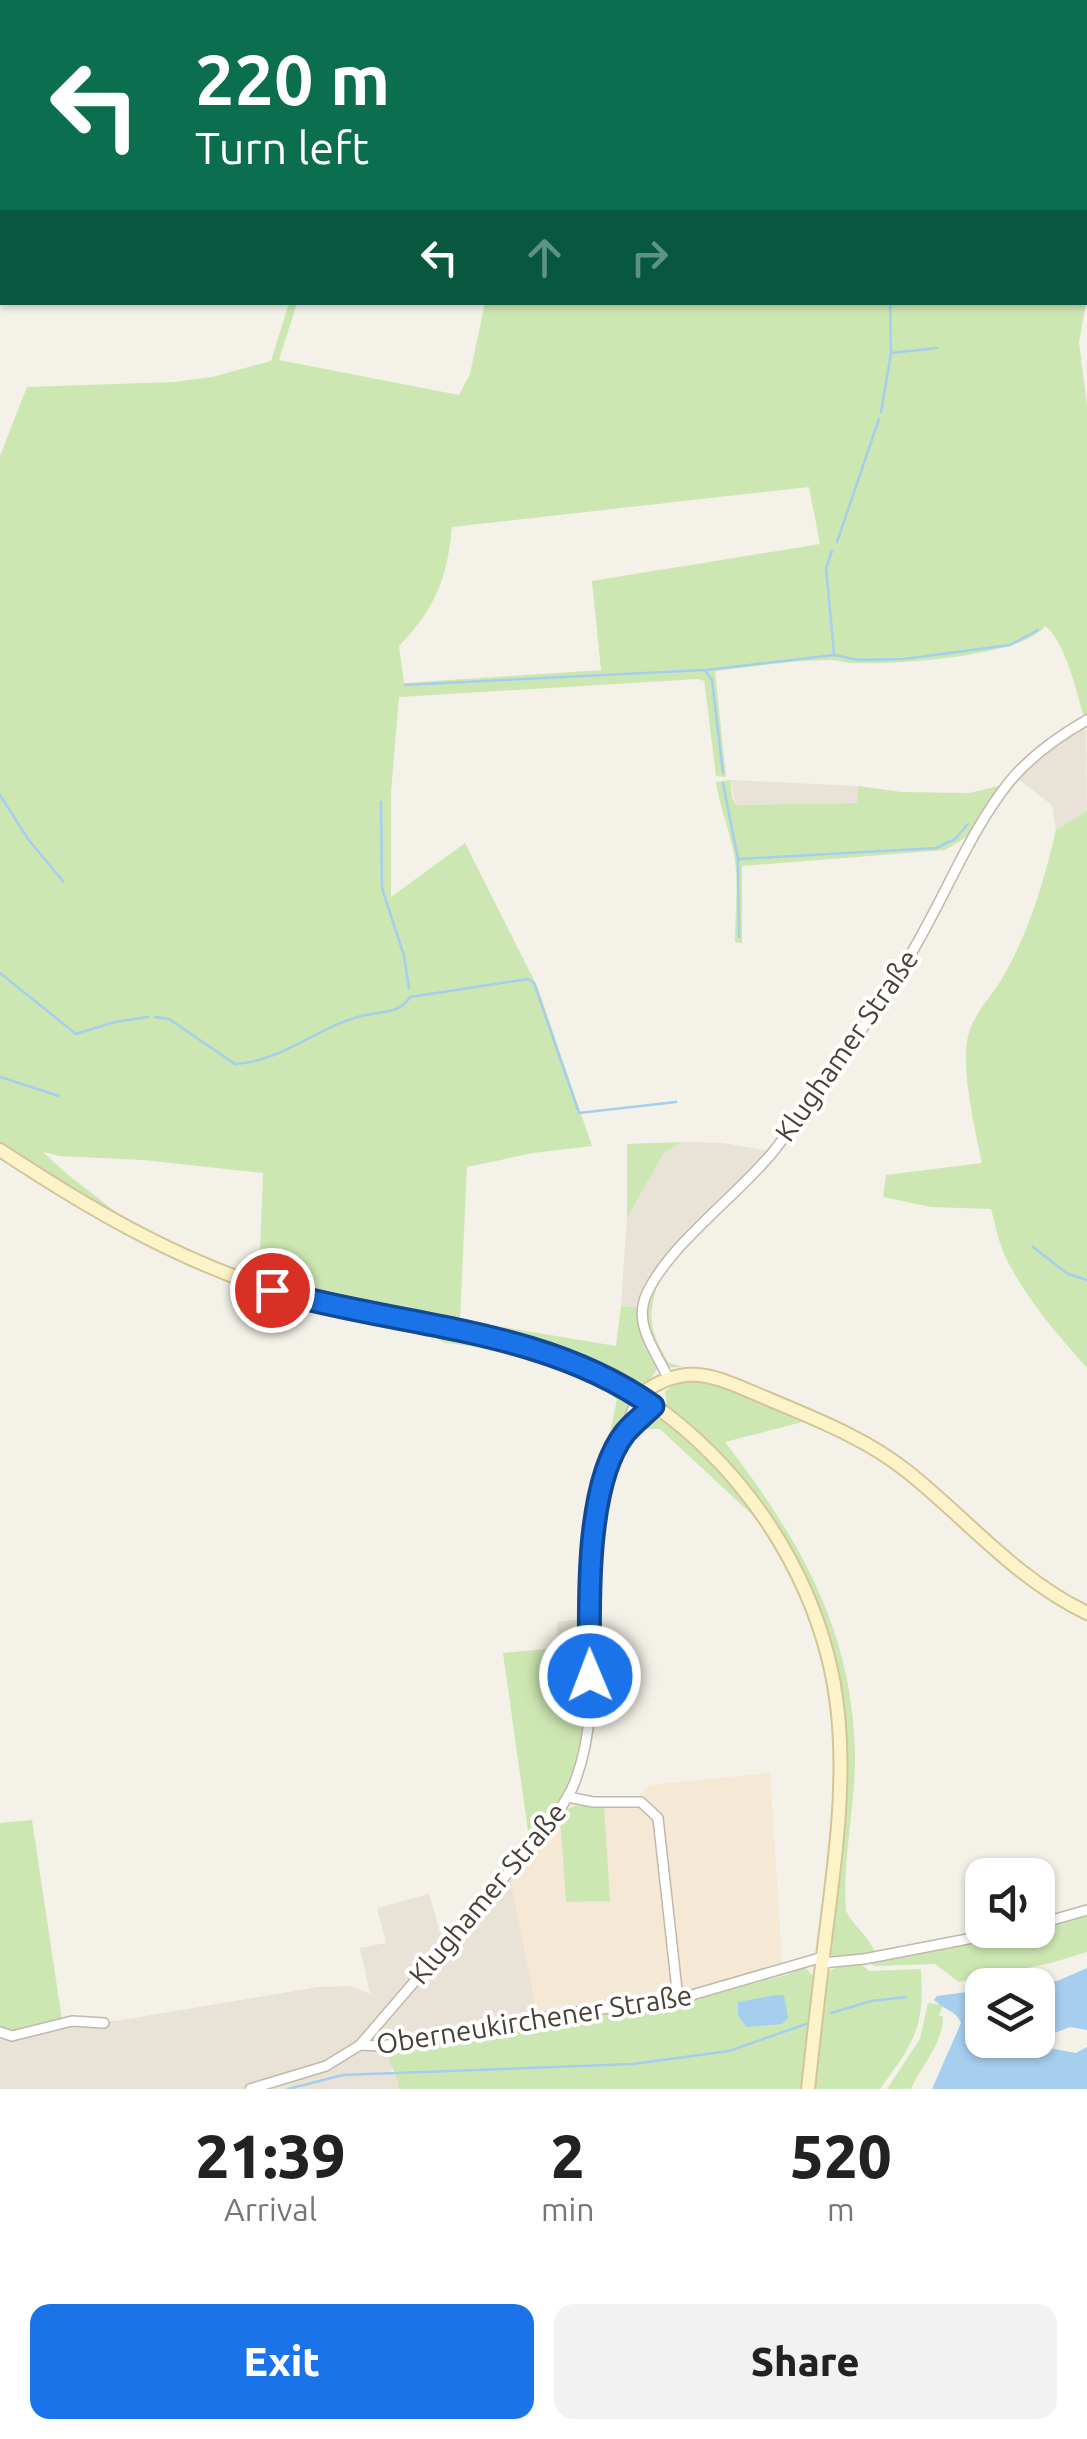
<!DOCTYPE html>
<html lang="en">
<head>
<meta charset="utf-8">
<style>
  :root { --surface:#fff; --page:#f2f2f2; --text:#222; --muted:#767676; --accent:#1a73e8 }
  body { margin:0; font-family:Ubuntu,sans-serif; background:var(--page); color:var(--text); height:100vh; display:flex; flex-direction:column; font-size:38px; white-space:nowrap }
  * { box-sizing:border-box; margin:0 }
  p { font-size:32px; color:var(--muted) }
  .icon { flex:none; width:55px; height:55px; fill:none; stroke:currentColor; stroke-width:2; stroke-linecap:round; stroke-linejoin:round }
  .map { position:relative; height:2089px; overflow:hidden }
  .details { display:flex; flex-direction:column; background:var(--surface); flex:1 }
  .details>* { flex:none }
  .guide { position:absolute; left:0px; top:0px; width:1088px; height:305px; box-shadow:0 2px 8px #0004; background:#0b6e4f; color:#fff; overflow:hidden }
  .tools { position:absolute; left:965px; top:1858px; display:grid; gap:20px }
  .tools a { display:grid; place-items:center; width:90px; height:90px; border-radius:20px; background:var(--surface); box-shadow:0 2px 8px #0004; font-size:50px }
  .pin { position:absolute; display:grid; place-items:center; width:85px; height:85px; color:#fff; margin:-42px; border:5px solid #fff; border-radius:50%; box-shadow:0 2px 10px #0007 }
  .me { position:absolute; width:110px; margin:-55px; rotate:359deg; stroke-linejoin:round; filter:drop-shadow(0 0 8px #0008) }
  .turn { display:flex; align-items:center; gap:35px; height:210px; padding:0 30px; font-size:45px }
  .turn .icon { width:130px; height:130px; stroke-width:2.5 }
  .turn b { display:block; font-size:70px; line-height:85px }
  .lanes { display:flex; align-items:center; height:95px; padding:0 30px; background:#0003; justify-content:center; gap:50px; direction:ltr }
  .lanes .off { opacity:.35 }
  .eta { display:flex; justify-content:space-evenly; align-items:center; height:170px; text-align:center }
  .eta b { font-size:60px; font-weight:800; line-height:70px }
  .action { display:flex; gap:20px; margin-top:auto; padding:20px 30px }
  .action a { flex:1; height:115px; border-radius:20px; background:var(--accent); color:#fff; font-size:40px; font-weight:800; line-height:115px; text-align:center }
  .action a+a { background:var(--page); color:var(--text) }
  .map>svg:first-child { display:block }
</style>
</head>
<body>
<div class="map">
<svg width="1087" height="2089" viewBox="0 0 1087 2089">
  <rect width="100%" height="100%" fill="#f4f1e8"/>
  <g fill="#e8e3d6">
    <polygon points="1086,724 1087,812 1056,830 1052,805 1017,778 1046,750"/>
    <polygon points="730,780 858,786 858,803 736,805"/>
    <polygon points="681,1142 723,1143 776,1152 747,1187 666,1269 652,1289 645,1308 621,1306 627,1218 663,1154"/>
    <polygon points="570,1620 586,1620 586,1703 571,1704 565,1691 555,1648 558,1622"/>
    <polygon points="508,1868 539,2021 390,2070 399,2080 399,2089 0,2089 0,2030 62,2020 116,2021 318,1987 351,1986 370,1994 360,1948 386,1943 377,1908 429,1894 443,1942"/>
  </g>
  <polygon fill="#f5e8d4" points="770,1773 783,1976 662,2005 539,2021 508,1868 568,1791 588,1798 638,1796 650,1785"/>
  <g fill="#cde7b2" fill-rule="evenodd">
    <polygon points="504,0 1087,0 1087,186 1085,2"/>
    <path d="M1085 234 1087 298 1079 342 1087 406V727C1078 700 1067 642 1045 626 1023 657 891 665 853 663 845 663 838 660 830 660 792 660 753 667 715 671L726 777 716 776 705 687 704 681 698 679 399 697 391 793V897L465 843 538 988 592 1146 533 1153 467 1167 460 1320 616 1346 621 1306 645 1308 660 1278C647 1314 648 1329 669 1363L684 1367 658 1368 649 1381 636 1384C598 1370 571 1352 530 1340 440 1316 347 1310 259 1281L263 1173 143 1160 60 1156 43 1152 67 1174 139 1230 81 1197 0 1144V456L27 387 174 382 212 377 271 361 289 303H297L279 360 459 395 470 374 485 303 1085 302ZM809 487 820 544 592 581 601 670 404 683 399 646C436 608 447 578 452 527Z"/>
    <path d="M730 780 732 797 736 805 857 803 858 786 901 792 969 793 1003 785 973 833 945 850 742 866V943L735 942C735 911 740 875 732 845 727 823 719 804 716 782Z"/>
    <path d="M1087 811V1368C1056 1333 1024 1296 1004 1254 998 1240 995 1223 991 1209L931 1207 883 1197 886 1175 982 1163C975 1130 962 1074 967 1041 971 1015 992 997 1004 975 1030 930 1044 880 1056 830Z"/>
    <polygon points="681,1142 663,1154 627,1218 627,1144"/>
    <path d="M419 1330C492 1342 565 1357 628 1398L631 1404C625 1428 609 1449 601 1472L617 1400 611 1393 546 1364 496 1349 446 1343Z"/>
    <path d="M683 1379 709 1381 806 1421 725 1442C798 1537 852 1628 855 1752 856 1805 842 1859 846 1911 854 1927 869 1936 875 1953L834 1958 828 1951 845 1808 847 1749 839 1688 775 1526 737 1472 712 1445 667 1408 665 1391Z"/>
    <path d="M653 1416C696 1437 731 1484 760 1522L660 1429H646L619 1451 636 1427Z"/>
    <path d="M555 1648 570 1703H586C583 1732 580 1768 566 1794 549 1825 521 1852 498 1879V1868L528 1831 503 1653Z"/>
    <polygon points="574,1806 604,1806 610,1901 566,1902 560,1818 565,1810"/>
    <polygon points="32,1820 62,2020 16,2033 0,2030 0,1823"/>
    <polygon points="1087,1915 1087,1952 1051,1963 959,1982 935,1964 874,1966 871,1963 1038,1930"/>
    <path d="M861 1964 869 1971 921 1969C925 2028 914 2042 880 2089H811L827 1973 838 1966Z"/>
    <path d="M805 1967 813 1976V1986L801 2089H399C398 2076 389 2063 385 2049L697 1998 783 1976Z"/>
    <path d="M928 2003 943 2005 939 2015 943 2017C942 2046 922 2064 911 2089H887L920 2039Z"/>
  </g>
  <g fill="#a6ceef">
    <path d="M1087 1968V2030L1070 2027 1047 2036 1044 2041 1049 2048 1076 2053 1087 2047V2089H932L961 2023C957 2011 943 2009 934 2000L937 1996 982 1990V2040H1038V1985H1004L1057 1981Z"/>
    <polygon points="776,1995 784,1995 788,2018 782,2024 746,2027 738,2015 738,2002"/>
  </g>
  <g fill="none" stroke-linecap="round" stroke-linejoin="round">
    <g stroke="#a6ceef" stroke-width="2.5">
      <polyline points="38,0 40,2"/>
      <polyline points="890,302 891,351"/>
      <polyline points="881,412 891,353 937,348"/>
      <polyline points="837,542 879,419"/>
      <polyline points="832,551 826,568 834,653"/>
      <polyline points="706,670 834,655 859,660 904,659 1010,645 1038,630"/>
      <polyline points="405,685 705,670 712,680 723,773"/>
      <polyline points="723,783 738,859 739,937"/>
      <polyline points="0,795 28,839 63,881"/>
      <polyline points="381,802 382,888 404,956 409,988"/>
      <polyline points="738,859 936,848 955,839 968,824"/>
      <polyline points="0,973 76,1034 115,1022 148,1017"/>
      <path d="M155 1017 169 1019 235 1064C283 1061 316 1028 361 1016 379 1011 399 1015 410 997L528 979 534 983 579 1113 676 1102"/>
      <polyline points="0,1077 59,1096"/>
      <polyline points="1033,1247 1068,1274 1087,1280"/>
      <polyline points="831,2013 871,2001 906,1997"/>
      <polyline points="288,2089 343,2075 633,2064 729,2051 806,2024"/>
    </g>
    <defs>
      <g id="street">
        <path d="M668 1378C656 1351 632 1324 647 1293 670 1244 737 1196 773 1152 823 1089 870 1020 912 952 945 897 969 832 1010 781 1031 756 1059 736 1087 720"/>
        <polyline points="627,1430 653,1406"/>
        <polyline points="568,1797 593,1802 641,1802 658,1818 678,1999"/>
        <polyline points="1038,1924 1087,1910"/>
        <polyline points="822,1963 864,1959 1014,1930"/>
        <polyline points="0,2032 12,2036 72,2021 104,2023"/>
        <polyline points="360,2045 382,2046 563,2014 678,1999 823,1957"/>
        <path d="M250 2089 326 2066 360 2045 550 1824C558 1811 568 1799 574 1784 604 1709 585 1613 595 1533 598 1511 600 1487 608 1466 617 1442 630 1420 638 1396"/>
      </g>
      <g id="secondary">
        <path d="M0 1150C85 1206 169 1256 267 1288 356 1317 449 1324 539 1349 697 1395 822 1551 838 1714 845 1784 836 1854 827 1924 820 1979 814 2034 808 2089"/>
        <path d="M638 1396C687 1359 715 1377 766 1398 815 1419 866 1438 908 1472 968 1520 1016 1579 1087 1613"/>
      </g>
    </defs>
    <use href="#street" stroke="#bfb9ab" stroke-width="12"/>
    <use href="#secondary" stroke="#d3c599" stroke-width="16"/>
    <use href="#street" stroke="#fff" stroke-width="9"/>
    <use href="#secondary" stroke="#fdf3c9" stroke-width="12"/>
  </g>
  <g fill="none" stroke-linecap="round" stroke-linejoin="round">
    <defs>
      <path id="route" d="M272 1290C399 1327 542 1327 653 1406 644 1415 633 1423 625 1433 584 1485 589 1611 590 1676"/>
    </defs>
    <use href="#route" stroke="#114b97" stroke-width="25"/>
    <use href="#route" stroke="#1a73e8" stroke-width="18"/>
  </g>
  <g text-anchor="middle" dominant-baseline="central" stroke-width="8" stroke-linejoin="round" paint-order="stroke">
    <g font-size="28" fill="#474137" stroke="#fff">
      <text transform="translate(846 1045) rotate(-55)">Klughamer Straße</text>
      <text transform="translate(487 1893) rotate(-50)">Klughamer Straße</text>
      <text transform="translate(534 2019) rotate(-9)">Oberneukirchener Straße</text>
    </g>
  </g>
</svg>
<div class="tools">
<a><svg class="icon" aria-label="sound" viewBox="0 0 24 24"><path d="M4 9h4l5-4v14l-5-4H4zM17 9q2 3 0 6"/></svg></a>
<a><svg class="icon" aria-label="layers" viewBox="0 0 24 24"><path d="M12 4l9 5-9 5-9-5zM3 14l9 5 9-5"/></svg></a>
</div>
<div class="pin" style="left:272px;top:1290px;background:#d93025"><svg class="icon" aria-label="arrive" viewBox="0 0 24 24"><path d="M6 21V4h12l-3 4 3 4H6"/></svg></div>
<svg class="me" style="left:590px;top:1676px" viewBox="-20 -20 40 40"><circle r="17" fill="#1a73e8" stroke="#fff" stroke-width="3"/><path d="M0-11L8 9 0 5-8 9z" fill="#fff"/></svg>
<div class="guide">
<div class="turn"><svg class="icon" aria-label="left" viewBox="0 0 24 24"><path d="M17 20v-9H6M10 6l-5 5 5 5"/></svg><div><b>220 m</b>Turn left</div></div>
<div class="lanes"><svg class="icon" aria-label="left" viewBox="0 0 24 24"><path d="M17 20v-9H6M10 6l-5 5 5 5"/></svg><svg class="icon off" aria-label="ahead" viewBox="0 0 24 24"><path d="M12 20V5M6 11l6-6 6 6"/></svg><svg class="icon off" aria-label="right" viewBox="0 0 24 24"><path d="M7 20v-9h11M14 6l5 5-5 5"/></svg></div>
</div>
</div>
<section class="details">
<div class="eta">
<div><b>21:39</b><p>Arrival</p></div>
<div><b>2</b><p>min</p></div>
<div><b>520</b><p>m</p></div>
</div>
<div class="action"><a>Exit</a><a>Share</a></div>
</section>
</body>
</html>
